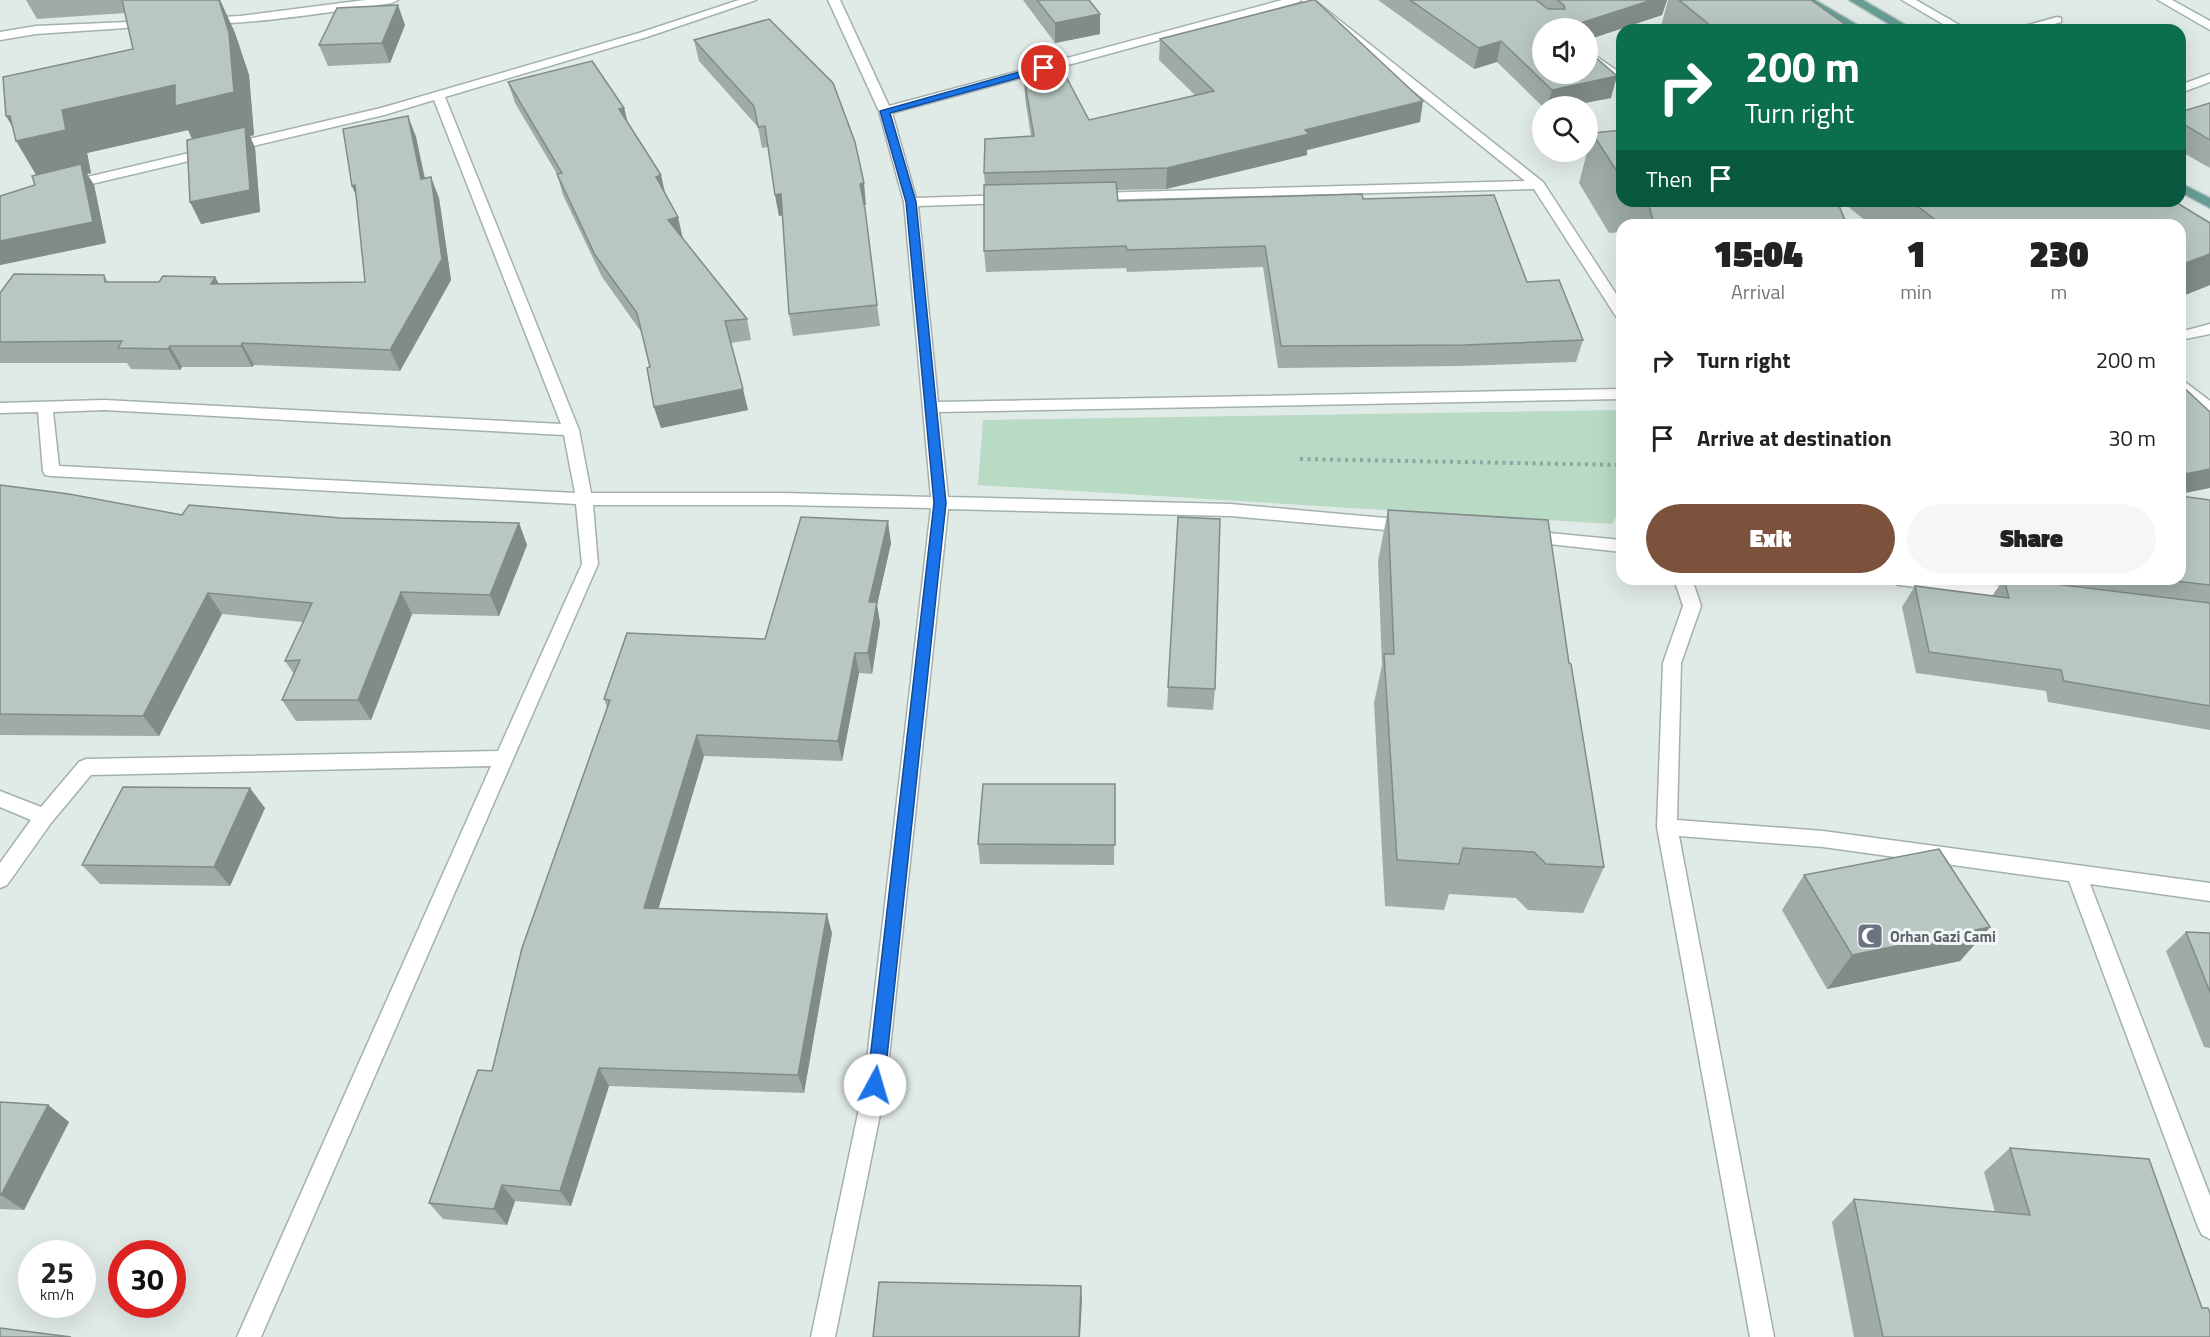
<!DOCTYPE html>
<html lang="en">
<head>
<meta charset="utf-8">
<style>
  :root { --surface:#fff; --page:#f6f6f6; --text:#222; --muted:#767676; --accent:#7c523d }
  body { margin:0; font-family:"Titillium Web",sans-serif; background:var(--page); color:var(--text); height:100vh; display:flex; flex-direction:column; font-size:22px; white-space:nowrap }
  * { box-sizing:border-box; margin:0 }
  p { font-size:20px; color:var(--muted) }
  .icon { flex:none; width:33px; height:33px; fill:none; stroke:currentColor; stroke-width:2; stroke-linecap:round; stroke-linejoin:round }
  .map { position:relative; flex:1; overflow:hidden }
  .side { position:absolute; left:1616px; top:219px; width:570px; height:366px; display:flex; flex-direction:column; background:var(--surface); border-radius:18px; box-shadow:0 6px 24px #0002 }
  .side>* { flex:none }
  .guide { position:absolute; left:1616px; top:24px; width:570px; height:183px; border-radius:18px; box-shadow:0 6px 24px #0002; background:#0b6e4f; color:#fff; overflow:hidden }
  .fabs { position:absolute; left:1532px; top:18px; display:grid; gap:12px }
  .fabs a { display:grid; place-items:center; width:66px; height:66px; border-radius:50%; background:var(--surface); box-shadow:0 6px 24px #0002; font-size:30px }
  .speed { position:absolute; left:18px; top:1240px; display:flex; gap:12px; font-size:30px; font-weight:700; text-align:center }
  .speed>* { display:grid; place-content:center; width:78px; height:78px; border-radius:50%; background:var(--surface); box-shadow:0 6px 24px #0002; line-height:1 }
  .speed small { font-size:15px; font-weight:400 }
  .speed .limit { border:9px solid #d22; background:#fff; color:#111 }
  .pin { position:absolute; display:grid; place-items:center; width:51px; height:51px; color:#fff; margin:-26px; border:3px solid #fff; border-radius:50%; box-shadow:0 2px 6px #0007 }
  .me { position:absolute; width:66px; margin:-33px; rotate:6deg; stroke-linejoin:round; filter:drop-shadow(0 0 4px #0008) }
  .turn { display:flex; align-items:center; gap:21px; height:126px; padding:0 30px; font-size:27px }
  .turn .icon { width:78px; height:78px; stroke-width:2.5 }
  .turn b { display:block; font-size:42px; line-height:51px }
  .then { display:flex; align-items:center; height:57px; padding:0 30px; background:#0003; gap:12px; font-size:22px }
  .eta { display:flex; justify-content:space-evenly; align-items:center; height:102px; text-align:center }
  .eta b { font-size:36px; font-weight:800; line-height:42px }
  .button { display:flex; gap:12px; margin-top:auto; padding:12px 30px }
  .button a { flex:1; height:69px; border-radius:36px; background:var(--accent); color:#fff; font-size:24px; font-weight:800; line-height:69px; text-align:center }
  .button a+a { background:var(--page); color:var(--text) }
  ul { padding:0; list-style:none }
  li { display:flex; align-items:center; gap:18px; height:78px; padding:0 30px }
  li div { flex:1 }
  li b { display:block; font-size:22px }
  li em { font-style:normal }
  .map>svg:first-child { display:block }
</style>
</head>
<body>
<div class="map">
<svg width="2210" height="1337" viewBox="0 0 2210 1337">
  <rect width="100%" height="100%" fill="#e0eae6"/>
  <polygon fill="#b9dac5" points="1621,410 1621,509 1612,524 978,485 983,420"/>
  <g fill="none" stroke-linecap="round" stroke-linejoin="round">
    <defs>
      <g id="minor">
        <path d="M365 0H398L392 3C366 7 211 31 199 21L205 18 240 16Z"/>
        <path d="M739 0H756L647 37 445 97 579 430 591 493H783L931 497 904 202 879 111 828 0H840L889 106 1282 0H1301L1299 2 892 113 916 198 1008 195 1015 199 1008 203 918 206 938 402 1622 389V399L939 412 948 497 1230 504 1408 520 1414 522 1416 526 1414 530 1408 532 1230 516 948 509 886 1085 835 1337H811L864 1085 931 508 783 505H593L598 564 261 1337H237L491 766 91 775 51 823 7 885 0 888V863L31 820 0 807V791L41 807 79 762 86 759 498 751 582 564 576 504 51 476 45 475 43 471 38 412 0 413V403L104 400 561 424 434 100 384 115 66 190 59 186 66 182 381 108 639 33ZM104 410 564 435 575 493 59 466 53 412Z"/>
        <polygon points="1301,0 1314,0 1543,182 1622,303 1622,319 1617,318 1534,189 1090,200 1088,197 1095,193 1525,181"/>
        <polygon points="1902,0 1916,0 1968,30 1953,30"/>
        <polygon points="2158,0 2172,0 2210,21 2210,30"/>
        <polygon points="2057,17 2061,18 2061,22 2034,30 2015,30 2017,28"/>
        <polygon points="151,21 157,24 155,26 36,34 0,40 0,32 36,26"/>
        <polygon points="1587,50 1622,74 1622,84 1587,60"/>
        <polygon points="2210,74 2210,82 2180,93 2180,85"/>
        <polygon points="2210,324 2210,334 2180,340 2180,332"/>
        <polygon points="2180,380 2185,382 2210,401 2210,414 2205,413 2180,392"/>
        <polygon points="1528,531 1622,540 1622,552 1522,541 1520,537 1522,533"/>
        <polygon points="1674,579 1692,579 1701,606 1681,663 1677,820 1823,831 2210,883 2210,901 2090,884 2210,1196 2210,1239 2202,1235 2198,1227 2069,881 1823,847 1679,836 1774,1337 1750,1337 1657,827 1663,663 1683,606"/>
        <polygon points="1890,579 1949,579 2018,588 2024,590 2027,594 2024,598 2018,600 1899,585 1893,583"/>
      </g>
      <g id="major">
        <polygon points="1801,0 1815,0 1866,30 1851,30"/>
        <polygon points="1849,0 1863,0 1914,30 1899,30"/>
        <polygon points="2180,183 2210,198 2210,208 2180,192"/>
      </g>
    </defs>
    <use href="#minor" stroke="#a3b1ad" stroke-width="3"/>
    <use href="#major" stroke="#bcc4c2" stroke-width="3"/>
    <polyline stroke="#82aca2" stroke-width="4" stroke-dasharray="3 4.5" stroke-linecap="butt" points="1300,459 1622,465"/>
    <use href="#minor" fill="#fff" fill-rule="evenodd"/>
    <use href="#major" fill="#669d94" fill-rule="evenodd"/>
  </g>
  <g fill="#9eaba7">
    <polygon points="26,0 220,0 235,33 249,75 254,135 250,136 255,148 260,212 201,224 192,139 188,130 87,153 91,173 87,174 94,185 106,243 0,265 0,196 35,185 36,175 133,49 125,13 37,19"/>
    <polygon points="1023,0 1089,0 1100,14 1100,34 1055,43"/>
    <polygon points="1378,0 1667,0 1662,15 1587,40 1587,28 1542,28 1611,98 1568,106 1542,106 1497,62 1474,69"/>
    <polygon points="1668,0 1811,0 1853,30 1660,30"/>
    <polygon points="405,25 390,63 328,66 319,45"/>
    <polygon points="1160,39 1420,122 1307,150 1307,155 1166,189 1117,190 1118,201 1363,199 1527,282 1583,340 1576,362 1460,366 1278,368 1263,267 1127,272 1126,268 986,272 984,251 985,185 984,173 1031,136 1025,98 1024,77 1089,120 1196,96 1159,60"/>
    <polygon points="694,40 866,205 864,205 880,326 793,336 789,314 782,215 779,216 768,147 762,148 758,127 699,61"/>
    <polygon points="508,82 624,108 627,121 666,195 683,239 747,319 751,340 730,343 748,410 661,428 654,407 650,367 642,333 602,277 563,195 557,174 515,103"/>
    <polygon points="2210,103 2210,168 2180,151 2180,112"/>
    <polygon points="408,116 416,137 425,178 439,198 451,280 400,371 254,365 252,367 182,367 180,370 131,369 127,363 0,363 0,293 104,275 108,282 159,282 215,277 219,284 365,282 357,198 352,186"/>
    <polygon points="1622,130 1622,201 1837,201 1847,225 1622,225 1622,232 1609,233 1579,183 1592,133"/>
    <polygon points="1841,201 2174,201 2210,285 2180,297 2180,225 1871,225"/>
    <polygon points="0,485 182,515 519,523 527,545 499,616 412,614 371,720 296,721 282,700 294,674 285,661 303,622 222,614 159,736 0,735"/>
    <polygon points="2210,500 2210,730 2048,702 2046,691 1916,673 1902,607 1915,586 1992,596 2001,583 1986,581 1986,579 2180,579"/>
    <polygon points="1388,510 1569,663 1604,867 1583,913 1528,910 1516,898 1449,894 1444,910 1385,906 1374,703 1382,665 1378,561"/>
    <polygon points="1178,517 1215,689 1213,710 1167,707"/>
    <polygon points="891,543 877,605 880,623 872,674 859,673 842,761 704,756 658,909 832,933 804,1093 609,1086 571,1206 515,1201 507,1225 443,1219 429,1203 492,1071 607,707 604,699 765,639"/>
    <polygon points="1115,784 1114,865 980,864 978,844"/>
    <polygon points="265,808 230,886 100,884 82,865"/>
    <polygon points="1804,875 1990,927 1960,961 1827,989 1782,910"/>
    <polygon points="2186,932 2210,933 2210,1048 2204,1047 2166,951"/>
    <polygon points="0,1102 48,1105 69,1122 24,1210 0,1209"/>
    <polygon points="2010,1148 2202,1308 2210,1337 1854,1337 1832,1222 1854,1199 1995,1212 1984,1172"/>
  </g>
  <g fill="#818b88">
    <polygon points="219,0 220,0 235,33 249,75 254,135 250,136 255,148 260,212 201,224 190,202 197,149 188,130 87,153 91,173 87,174 94,185 106,243 0,265 0,241 42,185 16,141 20,140 6,116 62,110"/>
    <polygon points="1652,0 1667,0 1662,15 1587,40 1587,28 1565,28"/>
    <polygon points="398,5 405,25 390,63 382,43"/>
    <polygon points="1100,14 1100,34 1055,43 1055,23"/>
    <polygon points="1501,41 1497,62 1474,69 1479,48"/>
    <polygon points="1617,76 1611,98 1568,106 1548,106 1552,90"/>
    <polygon points="1423,101 1420,122 1307,150 1307,155 1166,189 1167,168 1305,130"/>
    <polygon points="624,108 629,128 619,109"/>
    <polygon points="408,116 416,137 429,200 421,179"/>
    <polygon points="661,175 666,197 656,177"/>
    <polygon points="431,177 439,198 451,280 400,371 390,350"/>
    <polygon points="864,183 866,205 863,205 860,184"/>
    <polygon points="355,185 361,207 352,186"/>
    <polygon points="781,194 784,215 779,216 775,195"/>
    <polygon points="678,217 683,239 668,220"/>
    <polygon points="2210,254 2210,285 2180,297 2180,265"/>
    <polygon points="215,277 227,299 211,284"/>
    <polygon points="242,343 254,365 252,367 241,346"/>
    <polygon points="170,346 182,367 180,370 168,349"/>
    <polygon points="743,389 748,410 661,428 654,407"/>
    <polygon points="2210,469 2210,488 2180,494 2180,475"/>
    <polygon points="888,521 891,543 877,605 880,623 872,674 868,653 869,602"/>
    <polygon points="519,523 527,545 499,616 490,595"/>
    <polygon points="401,592 412,614 371,720 358,700"/>
    <polygon points="208,593 222,614 159,736 143,716"/>
    <polygon points="855,653 859,673 842,761 838,741"/>
    <polygon points="697,735 704,756 653,927 644,908"/>
    <polygon points="250,788 265,808 230,886 214,867"/>
    <polygon points="827,914 832,933 804,1093 798,1075"/>
    <polygon points="1990,927 1960,961 1827,989 1852,955"/>
    <polygon points="599,1068 609,1086 571,1206 560,1191"/>
    <polygon points="48,1105 69,1122 24,1210 1,1195"/>
    <polygon points="502,1185 515,1201 507,1225 494,1209"/>
    <polygon points="1081,1286 1082,1301 1080,1337 1079,1337"/>
  </g>
  <g fill="#b8c7c2" stroke="#818b88" stroke-width="1.5">
    <polygon points="122,0 219,0 229,33 234,92 175,106 175,85 62,110 66,130 16,141 10,116 6,116 3,77 133,49"/>
    <polygon points="1037,0 1089,0 1100,14 1055,23"/>
    <polygon points="1312,0 1315,0 1423,101 1305,130 1309,134 1167,168 984,173 985,139 1034,136 1024,77 1063,71 1089,120 1214,91 1160,39"/>
    <polygon points="1410,0 1536,0 1548,9 1565,9 1564,5 1557,0 1652,0 1565,28 1542,28 1542,74 1587,74 1587,50 1617,76 1552,90 1501,41 1479,48"/>
    <polygon points="1679,0 1811,0 1853,30 1716,30"/>
    <polygon points="398,5 382,43 319,45 337,8"/>
    <polygon points="769,19 833,83 855,142 864,183 860,184 865,209 877,305 789,314 781,194 775,195 765,126 758,127 754,106 694,40"/>
    <polygon points="592,61 624,108 619,109 661,175 656,177 678,217 668,220 747,319 725,321 743,389 654,407 647,368 650,367 637,313 595,255 557,174 562,173 508,82"/>
    <polygon points="2210,103 2210,140 2180,122 2180,112"/>
    <polygon points="408,116 421,179 431,177 442,259 390,350 242,343 241,346 170,346 168,349 118,348 122,341 0,342 0,293 14,274 104,275 105,282 159,282 163,276 215,277 211,284 365,282 355,185 352,186 343,129"/>
    <polygon points="245,127 250,190 190,202 187,140"/>
    <polygon points="1622,130 1622,179 1592,133"/>
    <polygon points="81,164 93,222 0,241 0,196 35,185 32,176"/>
    <polygon points="1116,182 1118,201 1362,194 1363,199 1494,195 1527,282 1559,280 1583,340 1465,345 1281,346 1265,246 1127,250 1126,246 984,251 984,185"/>
    <polygon points="1648,201 1837,201 1847,225 1654,225"/>
    <polygon points="1911,201 2174,201 2210,223 2210,254 2180,265 2180,225 1942,225"/>
    <polygon points="2180,384 2210,412 2210,469 2180,475"/>
    <polygon points="0,485 69,494 182,515 189,505 341,518 519,523 490,595 401,592 358,700 282,700 300,660 285,661 312,603 208,593 143,716 0,714"/>
    <polygon points="2180,496 2210,500 2210,585 2157,579 2180,579"/>
    <polygon points="1388,510 1548,520 1569,663 1571,664 1604,867 1546,864 1534,852 1463,848 1459,864 1397,860 1384,654 1394,654"/>
    <polygon points="801,517 888,521 869,602 877,602 868,653 855,653 838,741 697,735 644,908 827,914 798,1075 599,1068 560,1191 502,1185 494,1209 429,1203 478,1070 492,1071 522,948 610,700 604,699 627,633 765,639"/>
    <polygon points="1178,517 1220,519 1215,689 1168,687"/>
    <polygon points="2004,579 2014,579 2210,603 2210,706 2064,681 2061,670 1929,652 1915,586 2009,598"/>
    <polygon points="983,784 1115,784 1115,845 978,844"/>
    <polygon points="123,787 250,788 214,867 82,865"/>
    <polygon points="1939,849 1990,927 1852,955 1804,875"/>
    <polygon points="2186,932 2210,933 2210,992"/>
    <polygon points="0,1102 48,1105 1,1195 0,1195"/>
    <polygon points="2010,1148 2149,1159 2202,1308 2208,1308 2210,1313 2210,1337 1883,1337 1854,1199 2030,1215"/>
    <polygon points="879,1282 1081,1286 1079,1337 873,1337"/>
    <polygon points="0,1328 71,1337 0,1337"/>
  </g>
  <polygon fill="#1a73e8" stroke="#114b97" stroke-width="1.5" points="1044,65 1049,68 1047,70 890,113 916,202 946,503 884,1085 881,1091 875,1093 869,1091 867,1085 934,503 906,202 880,111"/>
  <defs>
    <symbol id="mosque-square" viewBox="-11 -11 22 22"><rect x="-9" y="-9" width="18" height="18" rx="4" fill="#6b7280" stroke="#f0f7f4"/><path d="M3.5-4.9A6 6 0 1 0 3.5 4.9A5 5 0 1 1 3.5-4.9Z" fill="#fff"/></symbol>
  </defs>
  <g fill-rule="evenodd">
    <use href="#mosque-square" x="1855" y="921" width="30" height="30"/>
  </g>
  <g text-anchor="middle" dominant-baseline="central" stroke-width="6" stroke-linejoin="round" paint-order="stroke">
    <g font-size="15" font-weight="bold" fill="#5b616d" stroke="#f0f7f4" text-anchor="start">
      <text x="1890" y="936">Orhan Gazi Cami</text>
    </g>
  </g>
</svg>
<div class="fabs">
<a><svg class="icon" aria-label="sound" viewBox="0 0 24 24"><path d="M4 9h4l5-4v14l-5-4H4zM17 9q2 3 0 6"/></svg></a>
<a><svg class="icon" aria-label="search" viewBox="0 0 24 24"><circle cx="10" cy="10" r="6"/><path d="M15 15l6 6"/></svg></a>
</div>
<div class="speed"><div>25<small>km/h</small></div><div class="limit">30</div></div>
<div class="pin" style="left:1044px;top:68px;background:#d93025"><svg class="icon" aria-label="arrive" viewBox="0 0 24 24"><path d="M6 21V4h12l-3 4 3 4H6"/></svg></div>
<svg class="me" style="left:875px;top:1085px" viewBox="-20 -20 40 40"><circle r="19" fill="#fff"/><path d="M0-13L10 11 0 6-10 11z" fill="#1a73e8"/></svg>
<div class="guide">
<div class="turn"><svg class="icon" aria-label="right" viewBox="0 0 24 24"><path d="M7 20v-9h11M14 6l5 5-5 5"/></svg><div><b>200 m</b>Turn right</div></div>
<div class="then">Then<svg class="icon" aria-label="arrive" viewBox="0 0 24 24"><path d="M6 21V4h12l-3 4 3 4H6"/></svg></div>
</div>
<section class="side">
<div class="eta">
<div><b>15:04</b><p>Arrival</p></div>
<div><b>1</b><p>min</p></div>
<div><b>230</b><p>m</p></div>
</div>
<ul>
<li><svg class="icon" aria-label="right" viewBox="0 0 24 24"><path d="M7 20v-9h11M14 6l5 5-5 5"/></svg><div><b>Turn right</b></div><em>200 m</em></li>
<li><svg class="icon" aria-label="arrive" viewBox="0 0 24 24"><path d="M6 21V4h12l-3 4 3 4H6"/></svg><div><b>Arrive at destination</b></div><em>30 m</em></li>
</ul>
<div class="button"><a>Exit</a><a>Share</a></div>
</section>
</div>
</body>
</html>
